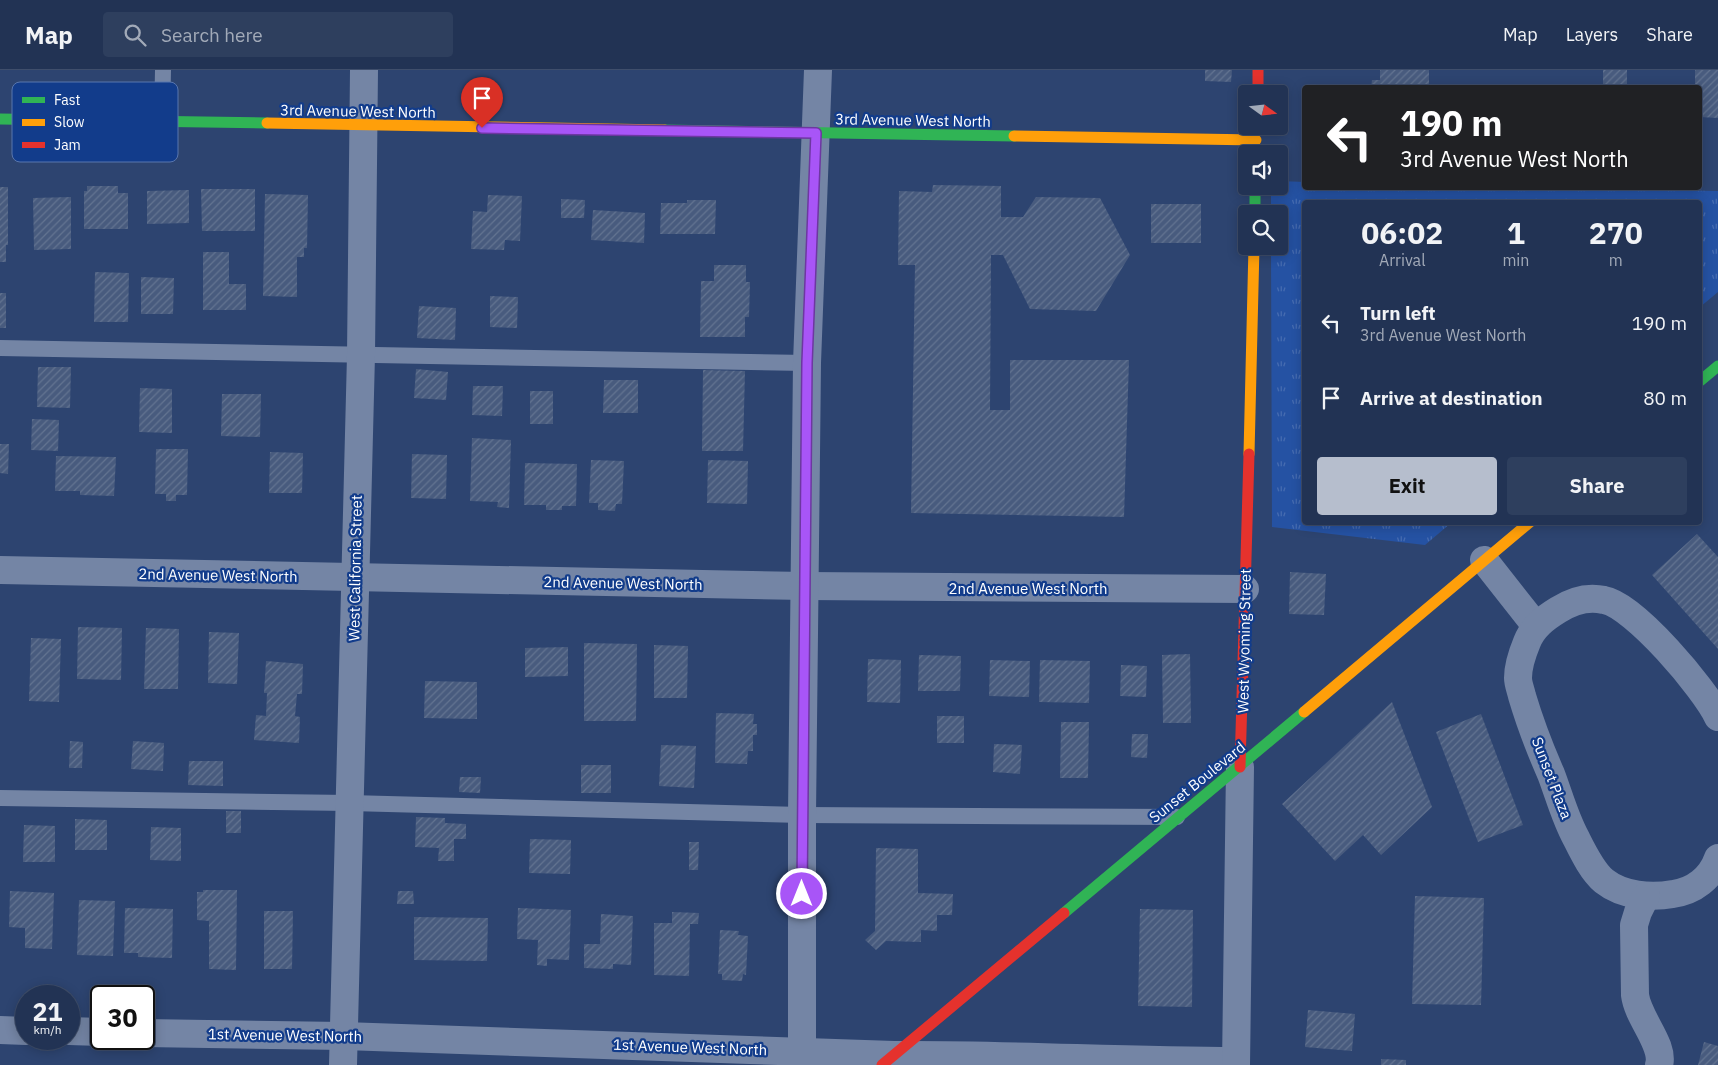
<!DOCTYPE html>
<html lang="en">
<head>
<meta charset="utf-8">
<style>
  :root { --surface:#223354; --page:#2e3f5e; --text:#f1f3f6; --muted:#a2aab8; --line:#3f4e6b; --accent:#b6becd }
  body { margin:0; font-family:"IBM Plex Sans",sans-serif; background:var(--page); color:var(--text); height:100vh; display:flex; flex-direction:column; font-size:19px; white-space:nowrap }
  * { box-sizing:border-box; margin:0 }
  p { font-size:16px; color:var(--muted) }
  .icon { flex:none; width:28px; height:28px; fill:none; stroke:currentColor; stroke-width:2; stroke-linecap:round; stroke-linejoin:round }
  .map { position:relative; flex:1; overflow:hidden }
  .sheet { position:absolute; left:1302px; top:130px; width:400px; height:325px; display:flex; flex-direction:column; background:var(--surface); border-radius:5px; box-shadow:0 2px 12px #0003,0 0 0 1px var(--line) }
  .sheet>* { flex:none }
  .banner { position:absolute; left:1302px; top:15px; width:400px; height:105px; border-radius:5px; box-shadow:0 2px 12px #0003,0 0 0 1px var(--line); background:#202124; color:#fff; overflow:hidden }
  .needle { width:32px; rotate:105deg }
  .controls { position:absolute; left:1238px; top:15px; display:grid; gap:10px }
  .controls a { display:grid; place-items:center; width:50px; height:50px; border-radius:5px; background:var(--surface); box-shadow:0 2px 12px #0003,0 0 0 1px var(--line); font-size:25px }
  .speed { position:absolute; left:15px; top:915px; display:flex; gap:10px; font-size:25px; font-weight:700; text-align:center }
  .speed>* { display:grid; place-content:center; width:65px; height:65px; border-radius:50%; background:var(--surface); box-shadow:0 2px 12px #0003,0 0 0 1px var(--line); line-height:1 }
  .speed small { font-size:12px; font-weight:400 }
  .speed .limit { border:2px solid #111; border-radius:8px; background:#fff; color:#111 }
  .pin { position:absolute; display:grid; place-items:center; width:42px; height:42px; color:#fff; margin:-51px -21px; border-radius:50% 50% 50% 0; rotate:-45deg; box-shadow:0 0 5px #0007 }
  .pin .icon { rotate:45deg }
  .me { position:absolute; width:55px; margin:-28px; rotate:0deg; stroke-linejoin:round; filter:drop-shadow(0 0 4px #0008) }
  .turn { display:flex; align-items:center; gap:18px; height:105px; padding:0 15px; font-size:22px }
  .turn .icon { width:65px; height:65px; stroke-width:2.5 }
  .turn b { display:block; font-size:35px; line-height:42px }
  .eta { display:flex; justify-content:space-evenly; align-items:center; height:85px; text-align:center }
  .eta b { font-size:30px; font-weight:800; line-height:35px }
  .primary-button { display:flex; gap:10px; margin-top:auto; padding:10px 15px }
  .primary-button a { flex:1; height:58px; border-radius:5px; background:var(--accent); color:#111; font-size:20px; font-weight:800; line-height:58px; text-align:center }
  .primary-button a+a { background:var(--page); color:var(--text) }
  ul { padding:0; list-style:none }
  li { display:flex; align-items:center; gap:15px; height:75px; padding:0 15px }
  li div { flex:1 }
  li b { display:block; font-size:19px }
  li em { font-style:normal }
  header { display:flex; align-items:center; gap:30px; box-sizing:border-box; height:70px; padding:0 25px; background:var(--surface); border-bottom:1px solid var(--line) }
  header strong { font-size:24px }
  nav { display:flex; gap:28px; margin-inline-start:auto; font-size:18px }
  .search { width:350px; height:45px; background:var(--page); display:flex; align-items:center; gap:12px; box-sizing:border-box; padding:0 18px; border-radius:5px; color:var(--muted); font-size:19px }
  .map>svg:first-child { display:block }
</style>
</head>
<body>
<header>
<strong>Map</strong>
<div class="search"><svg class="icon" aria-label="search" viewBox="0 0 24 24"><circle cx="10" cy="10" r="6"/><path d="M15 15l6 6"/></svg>Search here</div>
<nav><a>Map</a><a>Layers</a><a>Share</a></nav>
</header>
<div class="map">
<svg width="1718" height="995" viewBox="0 0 1718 995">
  <defs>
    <pattern id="park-tufts" width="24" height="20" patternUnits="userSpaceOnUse" patternTransform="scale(1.25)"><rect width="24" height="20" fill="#2552a3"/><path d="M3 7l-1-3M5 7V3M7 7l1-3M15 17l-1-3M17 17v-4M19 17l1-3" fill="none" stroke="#466cb1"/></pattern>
    <pattern id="building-hatch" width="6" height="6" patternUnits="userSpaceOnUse" patternTransform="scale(1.25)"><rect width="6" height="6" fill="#485b7e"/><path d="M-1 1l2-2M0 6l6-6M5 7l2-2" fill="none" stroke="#637491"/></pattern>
  </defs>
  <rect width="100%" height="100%" fill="#2d4470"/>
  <polygon fill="url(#park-tufts)" points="1279,111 1305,112 1305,118 1544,118 1718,121 1718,222 1700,237 1700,132 1305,132 1305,452 1451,453 1425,475 1272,457 1271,176 1279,176 1279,144 1271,144 1271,116 1279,116"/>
  <g fill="url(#building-hatch)">
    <polygon points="1205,0 1232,0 1231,12 1205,11"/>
    <polygon points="1380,0 1429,0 1429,18 1371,18 1372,10 1380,10"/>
    <rect x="1603" y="0" width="24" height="18"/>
    <polygon points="1695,0 1718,0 1718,48 1700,47 1700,18 1695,18"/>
    <polygon points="933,115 1001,116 1001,147 1023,147 1036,127 1100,128 1130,185 1096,241 1030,239 1003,185 991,185 990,340 1010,340 1010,290 1129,290 1124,447 911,443 915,195 898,195 899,121 932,122"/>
    <polygon points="87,116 118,116 118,123 128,123 128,159 84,159 84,121 87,121"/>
    <polygon points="0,117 8,117 8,175 6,175 6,192 0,192"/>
    <polygon points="201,119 255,119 255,161 202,161"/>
    <polygon points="189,120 189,153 147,154 147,121"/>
    <polygon points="265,124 308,125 307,178 304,178 304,187 297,187 297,227 263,226"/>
    <polygon points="488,125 522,126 520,171 505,170 504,180 471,179 473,141 487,142"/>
    <polygon points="71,127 71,179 34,180 33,128"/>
    <polygon points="561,129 585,130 584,148 561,148"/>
    <polygon points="687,130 716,130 715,164 660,164 661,133 687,133"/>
    <rect x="1151" y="134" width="50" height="39"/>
    <polygon points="593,140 645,143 644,173 591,170"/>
    <polygon points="203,182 229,182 229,214 246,214 246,240 203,240"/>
    <polygon points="714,195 746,195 746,212 750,212 749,247 745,247 745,267 700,267 701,211 714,211"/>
    <polygon points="95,202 129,203 128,252 94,252"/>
    <polygon points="141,207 174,208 173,244 141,244"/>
    <rect x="0" y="223" width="6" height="35"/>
    <polygon points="490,226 518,227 517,258 490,257"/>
    <polygon points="419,236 456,238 455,270 417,268"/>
    <polygon points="38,297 71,297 70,338 37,337"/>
    <polygon points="416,299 448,302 446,330 414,328"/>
    <polygon points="703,300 745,301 743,381 702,381"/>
    <polygon points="604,310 638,310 638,343 603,343"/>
    <polygon points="473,316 503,316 502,346 472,345"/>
    <polygon points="140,318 172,319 172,363 139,362"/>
    <rect x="530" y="321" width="23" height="33"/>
    <polygon points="222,324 261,324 260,367 221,366"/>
    <polygon points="32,349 59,350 58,381 31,380"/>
    <polygon points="472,368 511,370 509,438 497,437 498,432 470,431"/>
    <polygon points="0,374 9,374 8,404 0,403"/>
    <polygon points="156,379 188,379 187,425 176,425 176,431 166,431 166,424 155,424"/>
    <polygon points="270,382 303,383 302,423 269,423"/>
    <polygon points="412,384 447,385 446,429 411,428"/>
    <polygon points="56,386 116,387 114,426 80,425 80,421 55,421"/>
    <polygon points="591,390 624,391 622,434 616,434 615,441 598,440 598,433 589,433"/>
    <polygon points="708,390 748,391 747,434 707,433"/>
    <polygon points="525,393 577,394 576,436 562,436 562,440 546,440 546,435 524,435"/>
    <polygon points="1697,464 1718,487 1718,579 1652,505"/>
    <polygon points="1290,502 1326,504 1324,545 1289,544"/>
    <polygon points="78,557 122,558 121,610 77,609"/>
    <polygon points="146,558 179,559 178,619 144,619"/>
    <polygon points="209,562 239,563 237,614 208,613"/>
    <polygon points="31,568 61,569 59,632 29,631"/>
    <polygon points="584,573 637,574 636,651 584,651"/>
    <polygon points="654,575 688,576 687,628 654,628"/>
    <polygon points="568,577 568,606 525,607 525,578"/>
    <polygon points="1190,584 1191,653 1163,653 1162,585"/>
    <polygon points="919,585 961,586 960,621 918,621"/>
    <polygon points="868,589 901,590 900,633 867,632"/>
    <polygon points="990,590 1030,591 1029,627 989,626"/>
    <polygon points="1040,590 1090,591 1089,633 1039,632"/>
    <polygon points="266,591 303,594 302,624 297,624 295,646 300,647 299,673 254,670 256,645 266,646 267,623 264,623"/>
    <polygon points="1121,595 1147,596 1146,627 1120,626"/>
    <polygon points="425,611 477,612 477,649 424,648"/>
    <polygon points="1392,632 1432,737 1381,785 1363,765 1335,791 1282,734"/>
    <polygon points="716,643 754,644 753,654 757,654 757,665 753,665 753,681 748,681 747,694 715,693"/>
    <polygon points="1481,644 1523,755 1478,772 1436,662"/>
    <rect x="937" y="646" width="27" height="27"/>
    <polygon points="1061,652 1089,652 1088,708 1060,708"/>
    <polygon points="1132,664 1148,664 1147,688 1131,687"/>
    <polygon points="70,671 83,672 82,698 69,698"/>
    <polygon points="133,671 164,673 163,701 131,699"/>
    <polygon points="994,674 1022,675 1020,704 993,702"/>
    <polygon points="661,675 696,676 694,718 659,716"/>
    <polygon points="189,691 223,691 223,716 188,715"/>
    <rect x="581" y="695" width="30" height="28"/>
    <polygon points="460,707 481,707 480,723 459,722"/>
    <rect x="226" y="741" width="15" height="22"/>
    <polygon points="416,747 445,748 445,753 466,754 466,769 454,769 454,791 438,791 439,778 415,777"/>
    <polygon points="75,749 107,750 107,780 75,780"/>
    <polygon points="24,755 55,756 55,792 23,792"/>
    <polygon points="151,757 181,758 181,791 150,790"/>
    <polygon points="530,769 571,770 570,804 529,803"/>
    <polygon points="689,772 699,772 698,800 689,800"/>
    <polygon points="876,778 918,779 918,823 953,824 952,845 937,845 937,861 921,860 921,872 886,871 876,880 865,870 875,861"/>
    <polygon points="203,820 237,820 236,900 209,899 209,851 197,850 197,822 203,822"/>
    <polygon points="10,821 54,823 52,879 25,878 25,858 9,857"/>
    <polygon points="398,821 413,821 414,834 397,834"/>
    <polygon points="1415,826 1484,828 1481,935 1412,934"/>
    <polygon points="79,830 115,831 113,886 77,885"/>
    <polygon points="125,838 173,839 172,888 138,887 138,883 124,883"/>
    <polygon points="518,838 571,840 569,890 547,889 547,896 537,895 538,870 517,869"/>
    <polygon points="1140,839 1193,840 1192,937 1138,936"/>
    <polygon points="264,841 293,841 292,899 264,899"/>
    <polygon points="672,842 699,843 698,854 690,854 689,906 654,905 654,853 672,853"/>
    <polygon points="601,844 633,846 631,895 613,894 613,899 584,898 584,874 600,874"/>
    <polygon points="414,847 488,848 487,891 414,890"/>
    <polygon points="720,860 739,861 738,865 748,866 746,905 743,904 742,911 722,910 722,904 718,904"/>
    <polygon points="1308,940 1355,944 1352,981 1305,977"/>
    <polygon points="1704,972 1718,976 1718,995 1698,995"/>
    <polygon points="1381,989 1406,990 1406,995 1381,995"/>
  </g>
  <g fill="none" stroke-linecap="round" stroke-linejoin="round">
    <g stroke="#7485a5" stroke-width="16">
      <polyline points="162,52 163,0"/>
      <polyline points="0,278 807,293"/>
      <polyline points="0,728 350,733 802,745 1177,747"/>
    </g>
    <g stroke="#7485a5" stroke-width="28">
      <polyline points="1484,490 1536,556"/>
      <polyline points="0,500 805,516 1245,519"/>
      <path d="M1718 647C1705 619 1634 535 1604 530 1587 526 1572 531 1558 540 1545 548 1533 557 1527 572 1522 584 1518 595 1518 608 1518 614 1521 621 1522 626 1530 653 1540 679 1551 704 1559 725 1565 748 1576 768 1583 782 1592 801 1604 811 1623 826 1651 828 1673 824 1694 821 1711 808 1718 788"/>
      <path d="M1646 826 1638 842 1634 855 1635 925C1638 949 1665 975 1659 995"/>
      <polyline points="0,960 26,961"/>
      <polyline points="69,961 101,962"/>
      <path d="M144 963 344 966 894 985C1008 984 1122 991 1236 991"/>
      <polyline points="343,995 361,285 364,0"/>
      <polyline points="802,995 802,745 807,293 818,0"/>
      <polyline points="1236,995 1240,697"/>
    </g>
    <g stroke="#30b455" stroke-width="11">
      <polyline points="0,49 267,53"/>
      <polyline points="665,60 1014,66"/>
      <polyline points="1255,116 1255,144"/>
      <polyline points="1700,311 1718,296"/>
      <polyline points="1064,843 1304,642"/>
    </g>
    <g stroke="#ff9f0a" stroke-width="11">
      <polyline points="267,53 665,60"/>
      <polyline points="1014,66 1256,70"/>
      <polyline points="1249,384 1254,176"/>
      <polyline points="1304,642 1530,452"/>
    </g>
    <g stroke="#e5322d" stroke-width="11">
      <polyline points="1258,0 1258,24"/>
      <polyline points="1240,697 1249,384"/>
      <polyline points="882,995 1064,843"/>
    </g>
  </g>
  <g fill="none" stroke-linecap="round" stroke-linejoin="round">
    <defs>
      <polyline id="route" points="482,58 816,63 807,293 802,824"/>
    </defs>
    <use href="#route" stroke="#6d37a1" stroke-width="12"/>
    <use href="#route" stroke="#a855f7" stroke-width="9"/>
  </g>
  <g text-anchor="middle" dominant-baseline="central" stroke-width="4.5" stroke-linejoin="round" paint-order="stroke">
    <g font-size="15" fill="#fff" stroke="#123c8b">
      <text transform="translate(358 41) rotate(1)">3rd Avenue West North</text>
      <text transform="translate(913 50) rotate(1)">3rd Avenue West North</text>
      <text transform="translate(355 498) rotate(-89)">West California Street</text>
      <text transform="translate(218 505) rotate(1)">2nd Avenue West North</text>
      <text transform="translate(623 513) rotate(1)">2nd Avenue West North</text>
      <text x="1028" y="518">2nd Avenue West North</text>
      <text transform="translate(1244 571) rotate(-89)">West Wyoming Street</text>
      <text transform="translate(1552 708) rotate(69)">Sunset Plaza</text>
      <text transform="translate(1197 712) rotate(-39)">Sunset Boulevard</text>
      <text transform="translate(285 965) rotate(1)">1st Avenue West North</text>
      <text transform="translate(690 977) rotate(2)">1st Avenue West North</text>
    </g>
  </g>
  <rect x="12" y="12" width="166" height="80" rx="8" fill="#123c8b" stroke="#5976ae" stroke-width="1"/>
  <rect x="22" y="27" width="23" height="6" fill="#30b455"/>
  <rect x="22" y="49" width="23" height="7" fill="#ff9f0a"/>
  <rect x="22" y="72" width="23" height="6" fill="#e5322d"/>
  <g font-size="14" fill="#fff">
    <text x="54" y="35">Fast</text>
    <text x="54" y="57">Slow</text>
    <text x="54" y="80">Jam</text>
  </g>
</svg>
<div class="controls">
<a><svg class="needle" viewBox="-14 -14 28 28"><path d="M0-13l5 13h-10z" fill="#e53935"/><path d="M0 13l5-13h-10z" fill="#a2aab8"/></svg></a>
<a><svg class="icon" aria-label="sound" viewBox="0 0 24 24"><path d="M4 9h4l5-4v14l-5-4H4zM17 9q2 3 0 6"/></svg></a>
<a><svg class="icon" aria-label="search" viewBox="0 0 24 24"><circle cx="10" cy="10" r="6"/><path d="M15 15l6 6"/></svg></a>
</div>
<div class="speed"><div>21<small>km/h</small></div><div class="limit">30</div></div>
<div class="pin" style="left:482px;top:58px;background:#d93025"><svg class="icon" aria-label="arrive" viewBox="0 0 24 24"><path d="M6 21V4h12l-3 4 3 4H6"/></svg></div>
<svg class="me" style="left:802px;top:824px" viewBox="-20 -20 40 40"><circle r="17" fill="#a855f7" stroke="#fff" stroke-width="3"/><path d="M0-11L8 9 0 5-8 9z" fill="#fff"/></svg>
<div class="banner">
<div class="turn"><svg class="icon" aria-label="left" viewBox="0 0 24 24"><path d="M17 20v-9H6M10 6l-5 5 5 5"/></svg><div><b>190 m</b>3rd Avenue West North</div></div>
</div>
<section class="sheet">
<div class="eta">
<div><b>06:02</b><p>Arrival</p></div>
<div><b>1</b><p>min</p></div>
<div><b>270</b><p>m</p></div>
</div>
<ul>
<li><svg class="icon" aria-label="left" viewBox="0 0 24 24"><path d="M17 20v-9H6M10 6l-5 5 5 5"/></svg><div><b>Turn left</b><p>3rd Avenue West North</p></div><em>190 m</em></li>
<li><svg class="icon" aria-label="arrive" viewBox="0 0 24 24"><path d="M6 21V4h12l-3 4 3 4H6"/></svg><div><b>Arrive at destination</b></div><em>80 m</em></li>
</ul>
<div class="primary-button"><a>Exit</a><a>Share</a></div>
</section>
</div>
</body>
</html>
